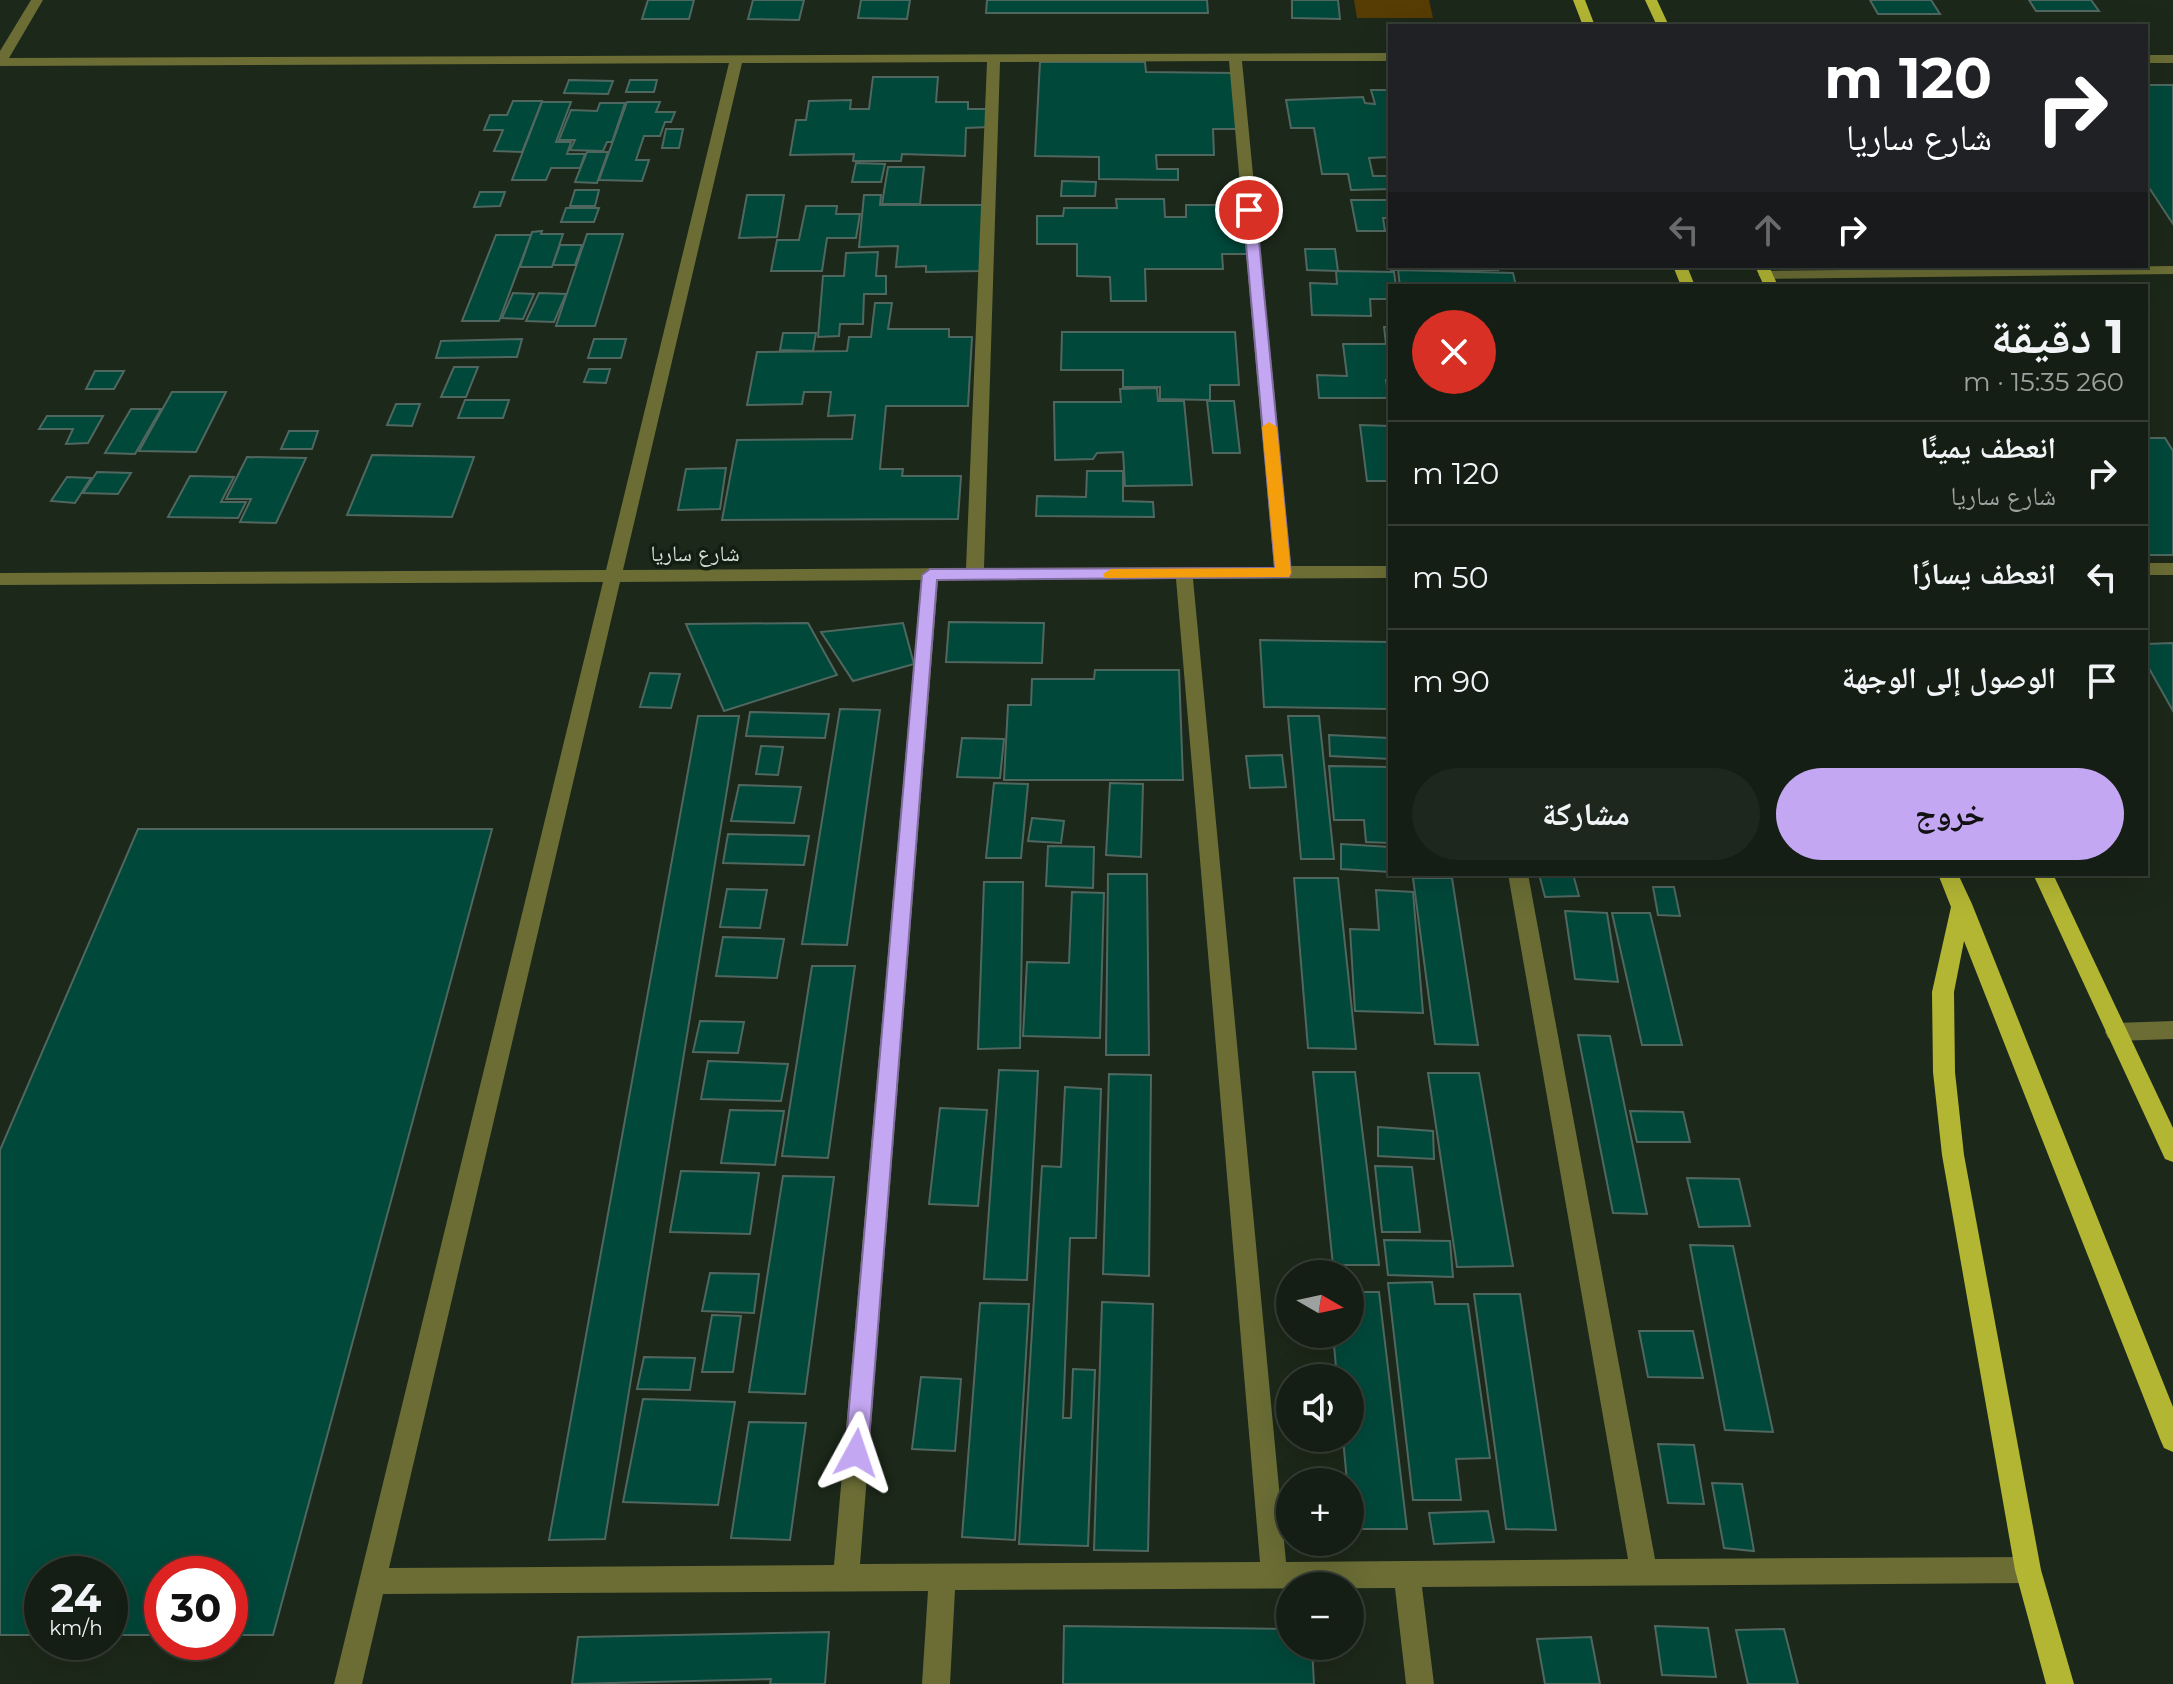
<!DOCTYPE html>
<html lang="ar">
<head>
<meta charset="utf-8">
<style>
  :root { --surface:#151e14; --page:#1e271d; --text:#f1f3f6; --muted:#9da2a0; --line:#343c34; --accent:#c4a7f2 }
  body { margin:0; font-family:Montserrat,"Noto Naskh Arabic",sans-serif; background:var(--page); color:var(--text); direction:rtl; height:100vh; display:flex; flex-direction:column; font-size:30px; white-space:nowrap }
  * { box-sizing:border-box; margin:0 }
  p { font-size:26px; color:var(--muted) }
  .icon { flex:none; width:44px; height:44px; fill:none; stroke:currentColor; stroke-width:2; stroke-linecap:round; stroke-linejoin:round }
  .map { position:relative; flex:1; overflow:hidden; direction:ltr }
  .side { position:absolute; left:1388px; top:284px; width:760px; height:592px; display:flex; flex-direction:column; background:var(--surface); border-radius:0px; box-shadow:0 8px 32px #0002,0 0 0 2px var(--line); direction:rtl }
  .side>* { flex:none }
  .guide { position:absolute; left:1388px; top:24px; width:760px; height:244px; border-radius:0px; box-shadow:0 8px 32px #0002,0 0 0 2px var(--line); direction:rtl; background:#202124; color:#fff; overflow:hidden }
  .needle { width:52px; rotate:99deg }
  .controls { position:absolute; left:1276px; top:1260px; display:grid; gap:16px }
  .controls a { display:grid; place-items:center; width:88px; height:88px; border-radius:50%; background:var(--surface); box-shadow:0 8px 32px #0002,0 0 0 2px var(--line); font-size:40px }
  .speed { position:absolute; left:24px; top:1556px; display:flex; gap:16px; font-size:40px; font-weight:700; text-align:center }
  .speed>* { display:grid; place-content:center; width:104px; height:104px; border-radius:50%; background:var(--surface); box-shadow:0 8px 32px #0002,0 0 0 2px var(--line); line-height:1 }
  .speed small { font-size:20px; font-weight:400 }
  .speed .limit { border:12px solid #d22; background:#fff; color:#111 }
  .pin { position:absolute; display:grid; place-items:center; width:68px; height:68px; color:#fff; margin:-34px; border:4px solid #fff; border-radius:50%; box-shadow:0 2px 8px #0007 }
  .me { position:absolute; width:88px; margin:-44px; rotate:5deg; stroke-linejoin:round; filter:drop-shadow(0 0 6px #0008) }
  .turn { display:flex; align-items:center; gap:28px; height:168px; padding:0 24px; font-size:36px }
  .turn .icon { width:104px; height:104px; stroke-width:2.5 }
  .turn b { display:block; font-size:56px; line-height:68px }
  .lanes { display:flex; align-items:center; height:76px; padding:0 24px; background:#0003; justify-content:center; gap:40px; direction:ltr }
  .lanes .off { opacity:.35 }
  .round { display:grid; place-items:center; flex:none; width:84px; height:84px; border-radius:42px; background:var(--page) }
  .headline { display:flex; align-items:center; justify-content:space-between; height:136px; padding:0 24px }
  h1 { font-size:48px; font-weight:700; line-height:60px }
  .cta { display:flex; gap:16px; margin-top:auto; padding:16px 24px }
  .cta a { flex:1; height:92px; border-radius:48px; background:var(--accent); color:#111; font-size:32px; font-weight:700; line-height:92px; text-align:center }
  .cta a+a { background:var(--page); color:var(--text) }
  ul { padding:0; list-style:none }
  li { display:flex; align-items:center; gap:24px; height:104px; padding:0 24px; border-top:2px solid var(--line) }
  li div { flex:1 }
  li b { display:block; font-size:30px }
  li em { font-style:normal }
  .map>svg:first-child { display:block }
</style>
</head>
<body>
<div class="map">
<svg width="2173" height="1684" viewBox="0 0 2173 1684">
  <rect width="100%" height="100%" fill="#1c281a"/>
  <polygon fill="#573c03" points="1354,0 1429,0 1433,18 1357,18"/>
  <g fill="#00483a" stroke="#506760" stroke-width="2">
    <polygon points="648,0 694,0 689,19 642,19"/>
    <polygon points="753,0 804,0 799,20 748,19"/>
    <polygon points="861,0 910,0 907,19 858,18"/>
    <polygon points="987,0 1207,0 1208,13 986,13"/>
    <polygon points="1292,0 1338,0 1340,19 1292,18"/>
    <polygon points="1870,0 1931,0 1940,14 1878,14"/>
    <polygon points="2029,0 2091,0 2099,11 2036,11"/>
    <polygon points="1040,62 1145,62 1146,72 1234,73 1238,129 1213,129 1214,155 1156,155 1157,169 1178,169 1178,180 1099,179 1099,157 1035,156"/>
    <polygon points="873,77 938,77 936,102 968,102 968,109 989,109 989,127 966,128 965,156 902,154 901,161 853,161 854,154 790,155 796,120 806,120 809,101 851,100 850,109 869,109"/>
    <polygon points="569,80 613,81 608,94 564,93"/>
    <polygon points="630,80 657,80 654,92 626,92"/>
    <polygon points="2146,85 2173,85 2173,224 2146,183"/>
    <polygon points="1371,90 1390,90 1390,157 1369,158 1373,176 1388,176 1390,189 1351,190 1348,174 1322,174 1314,128 1291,128 1286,100 1363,97 1365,103 1375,104"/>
    <polygon points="513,101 542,101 522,152 494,151 503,130 484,130 490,115 507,115"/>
    <polygon points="542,102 571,102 556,142 571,142 567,154 585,154 580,168 551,168 546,180 512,180"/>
    <polygon points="627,102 660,102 656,112 675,112 671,122 665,122 660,136 644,136 636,160 649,160 642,181 599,180"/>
    <polygon points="600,103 625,103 612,142 607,142 603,151 570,150 575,140 559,140 571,110 597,111"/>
    <polygon points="666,129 683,129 679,148 662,148"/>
    <polygon points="587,152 608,152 597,183 575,182"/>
    <polygon points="856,163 885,164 881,182 852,182"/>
    <polygon points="888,167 924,167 920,204 882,204"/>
    <polygon points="1062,181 1096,182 1095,196 1061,196"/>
    <polygon points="575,190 599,190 595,206 570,206"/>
    <polygon points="480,192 505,192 500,206 474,207"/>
    <polygon points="747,195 784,195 777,237 739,238"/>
    <polygon points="864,195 881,195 880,205 985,205 983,271 926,272 926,266 896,267 898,246 859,247"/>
    <polygon points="1116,199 1164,199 1165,217 1186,217 1186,205 1244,205 1249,254 1222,254 1223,269 1145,269 1146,301 1111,301 1110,277 1077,276 1077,244 1037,244 1037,216 1063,216 1064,208 1117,208"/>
    <polygon points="1351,200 1390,200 1390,218 1383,218 1385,231 1357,231"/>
    <polygon points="806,206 837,206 836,214 860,214 856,238 827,238 822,271 771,271 777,240 799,240"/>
    <polygon points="566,208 599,208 594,222 561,222"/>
    <polygon points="542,231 541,234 563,234 552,267 520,267 532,232"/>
    <polygon points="587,234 623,234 595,326 556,326"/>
    <polygon points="496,235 531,235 499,321 462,321"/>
    <polygon points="560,245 582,245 575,265 553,265"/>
    <polygon points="1305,249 1335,249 1338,271 1307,270"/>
    <polygon points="878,252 876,276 886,276 886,294 864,294 863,324 840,324 839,336 818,337 823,276 844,276 846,253"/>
    <polygon points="1390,266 1497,266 1498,270 1391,270"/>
    <polygon points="1398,270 1513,273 1516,286 1400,286"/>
    <polygon points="1336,271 1394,272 1396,286 1390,286 1390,299 1370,299 1371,316 1312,315 1310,283 1337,284"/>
    <polygon points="513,293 534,294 523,319 502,318"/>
    <polygon points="539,293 566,294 554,322 526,321"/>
    <polygon points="875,303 892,303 888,329 949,329 949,337 972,337 968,406 886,406 880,469 903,469 902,476 961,476 958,519 722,520 737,440 852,439 855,415 828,416 831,392 804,392 802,404 747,405 757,352 847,351 849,337 871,337"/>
    <polygon points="1384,327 1390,327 1390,380 1386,380 1389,398 1319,398 1317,375 1347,376 1343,344 1386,344"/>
    <polygon points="1062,332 1235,332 1239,385 1210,385 1210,400 1160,399 1160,387 1123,387 1123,370 1061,370"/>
    <polygon points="783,333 816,333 813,351 780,350"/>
    <polygon points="522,339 517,357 436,358 441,341"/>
    <polygon points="594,339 626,339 621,358 588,358"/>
    <polygon points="454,367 478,367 466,397 441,397"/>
    <polygon points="589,369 610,369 606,383 584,382"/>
    <polygon points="95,371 124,371 114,389 86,389"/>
    <polygon points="1157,388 1158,401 1184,401 1192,485 1125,486 1123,452 1097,453 1093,459 1055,460 1054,402 1121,402 1120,389"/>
    <polygon points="172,392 226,392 196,452 139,451"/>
    <polygon points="465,400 509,400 503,418 458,418"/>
    <polygon points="1207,401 1234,401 1240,453 1213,453"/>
    <polygon points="396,404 420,404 412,426 387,425"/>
    <polygon points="131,409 161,409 135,454 105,453"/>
    <polygon points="47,416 103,416 88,443 66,444 73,429 39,429"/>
    <polygon points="1360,425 1390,426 1390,481 1367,481"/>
    <polygon points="289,431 318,431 312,449 281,449"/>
    <polygon points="2146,438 2165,438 2173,451 2173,555 2146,555"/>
    <polygon points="372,455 474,457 452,517 347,515"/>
    <polygon points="247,457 306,458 276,523 240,522 251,499 226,499"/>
    <polygon points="726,468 720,509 678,510 686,469"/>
    <polygon points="1087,471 1123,471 1123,501 1153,502 1154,517 1036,516 1037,496 1086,497"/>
    <polygon points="97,472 131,473 118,494 83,493"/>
    <polygon points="190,476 234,477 221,502 246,502 238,518 168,517"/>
    <polygon points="67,477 91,478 75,503 51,501"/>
    <polygon points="949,622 1044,623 1042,663 946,662"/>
    <polygon points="808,623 837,675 724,711 686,624"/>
    <polygon points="903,623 914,664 853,681 821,632"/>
    <polygon points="1260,640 1390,642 1390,709 1264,707"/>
    <polygon points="2173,643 2173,711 2146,663 2146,644"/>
    <polygon points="1095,670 1179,670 1183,780 1004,780 1008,705 1031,705 1032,679 1094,679"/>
    <polygon points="650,673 680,674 671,708 640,707"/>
    <polygon points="840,709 880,710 847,945 802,944"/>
    <polygon points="750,712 829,714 825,738 746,736"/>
    <polygon points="698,716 739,716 605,1539 549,1540"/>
    <polygon points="1288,716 1319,716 1334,859 1301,859"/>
    <polygon points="1329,735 1389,738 1390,759 1330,756"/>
    <polygon points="962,738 1004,739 1000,778 957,777"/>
    <polygon points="761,746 783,747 778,775 756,774"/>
    <polygon points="1282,755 1286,787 1250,788 1246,756"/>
    <polygon points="1329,766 1390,767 1390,843 1366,842 1364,820 1334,820"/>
    <polygon points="994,783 1028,784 1021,858 986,858"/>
    <polygon points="1110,783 1143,784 1141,857 1106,855"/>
    <polygon points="739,785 801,787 794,823 731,821"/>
    <polygon points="1032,818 1064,821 1061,843 1028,841"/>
    <polygon points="138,829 492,829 273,1635 230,1635 230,1574 162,1574 162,1635 110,1635 110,1574 42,1574 42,1635 0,1635 0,1150"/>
    <polygon points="728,834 809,836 804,865 723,863"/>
    <polygon points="1341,844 1390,847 1390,872 1341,869"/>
    <polygon points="1048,846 1094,847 1093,888 1046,886"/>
    <polygon points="1108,874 1147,874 1149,1055 1106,1055"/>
    <polygon points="1539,874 1573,874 1579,896 1545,897"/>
    <polygon points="1294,878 1338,878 1356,1049 1308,1048"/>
    <polygon points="1413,878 1452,878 1478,1045 1435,1044"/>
    <polygon points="984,882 1023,882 1020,1048 978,1049"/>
    <polygon points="1653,887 1674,887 1680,916 1658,915"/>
    <polygon points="727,889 767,890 760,928 720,927"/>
    <polygon points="1376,890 1413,892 1423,1013 1355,1011 1350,929 1379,930"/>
    <polygon points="1072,892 1104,893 1100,1038 1023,1036 1027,962 1069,963"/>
    <polygon points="1565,911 1607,913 1618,982 1575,979"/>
    <polygon points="1612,913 1650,913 1682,1045 1642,1045"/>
    <polygon points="723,937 784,939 777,978 716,976"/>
    <polygon points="812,966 855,966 828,1158 782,1156"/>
    <polygon points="700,1021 744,1022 738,1053 693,1052"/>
    <polygon points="1578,1035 1610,1036 1647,1214 1613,1213"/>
    <polygon points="708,1061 788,1064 781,1101 701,1099"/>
    <polygon points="999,1070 1038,1071 1027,1280 984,1279"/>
    <polygon points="1313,1072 1355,1072 1379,1265 1333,1265"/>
    <polygon points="1428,1073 1479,1073 1513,1266 1457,1267"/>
    <polygon points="1109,1074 1151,1075 1149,1276 1103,1274"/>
    <polygon points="1065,1087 1101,1089 1096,1238 1070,1238 1063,1418 1071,1418 1073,1369 1095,1370 1088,1546 1019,1544 1042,1166 1061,1167"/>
    <polygon points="940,1108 987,1110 978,1206 929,1204"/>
    <polygon points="730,1110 784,1111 775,1165 721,1163"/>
    <polygon points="1630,1111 1683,1112 1690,1142 1637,1142"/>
    <polygon points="1378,1127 1433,1131 1434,1159 1378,1156"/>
    <polygon points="1375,1166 1412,1167 1420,1232 1382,1232"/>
    <polygon points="681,1171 759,1173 750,1234 670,1232"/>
    <polygon points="783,1176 834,1177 805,1394 749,1392"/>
    <polygon points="1687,1178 1739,1179 1750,1226 1699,1227"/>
    <polygon points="1384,1240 1450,1241 1453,1277 1388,1275"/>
    <polygon points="1690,1245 1733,1246 1773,1432 1725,1430"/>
    <polygon points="710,1273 759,1274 754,1313 702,1311"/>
    <polygon points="1432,1282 1435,1304 1468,1304 1490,1458 1456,1459 1461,1500 1413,1500 1388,1283"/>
    <polygon points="1350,1292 1379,1292 1407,1529 1352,1529 1350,1482 1347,1482 1343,1438 1350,1438 1350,1378 1337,1378 1333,1334 1350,1334"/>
    <polygon points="1474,1294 1520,1294 1556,1530 1506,1529"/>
    <polygon points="1102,1302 1153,1304 1148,1551 1094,1550"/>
    <polygon points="980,1303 1029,1304 1015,1540 962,1537"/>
    <polygon points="712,1315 741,1316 733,1372 702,1372"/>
    <polygon points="1639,1331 1693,1331 1703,1378 1648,1377"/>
    <polygon points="644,1357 695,1358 690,1390 637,1389"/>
    <polygon points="921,1377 961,1379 955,1451 912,1449"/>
    <polygon points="643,1399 735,1402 718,1505 623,1502"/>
    <polygon points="749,1422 806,1423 790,1540 731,1538"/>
    <polygon points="1658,1444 1694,1445 1704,1504 1668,1503"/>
    <polygon points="1712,1483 1742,1484 1754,1551 1724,1548"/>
    <polygon points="1488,1511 1494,1542 1434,1544 1429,1513"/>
    <polygon points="1064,1626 1290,1629 1290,1646 1312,1646 1314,1684 1063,1684"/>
    <polygon points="1655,1626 1708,1628 1716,1677 1662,1675"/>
    <polygon points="1784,1629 1798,1684 1748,1684 1736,1630"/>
    <polygon points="829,1632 825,1684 770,1684 771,1679 572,1684 578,1637"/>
    <polygon points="1591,1637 1600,1684 1545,1684 1537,1639"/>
  </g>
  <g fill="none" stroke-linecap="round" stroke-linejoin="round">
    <g fill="#6b6d35" fill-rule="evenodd">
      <path d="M31 0H43L9 58 1390 53V61H1242L1291 566H1390V578L1193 579 1286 1562 1628 1559 1508 874H1528L1655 1559 2028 1557 2037 1561 2041 1570 2037 1579 2028 1583 1422 1587 1434 1684H1406L1395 1588 955 1590 950 1684H922L928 1591 383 1594 362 1684H334L603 582 0 585V573L606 570 729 63 0 66V51ZM1229 61 1274 567 984 568 1000 62ZM987 62 966 568 623 570 742 63ZM1176 579 1260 1562 860 1564 938 580ZM921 580 834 1565 389 1568 620 582Z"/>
      <rect x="2146" y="55" width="27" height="8"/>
      <polygon points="2173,266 2173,274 1765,279 1758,275 1765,271"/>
      <rect x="2146" y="563" width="27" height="12"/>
      <polygon points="2173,1021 2173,1039 2116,1041 2108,1038 2105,1032 2108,1026 2116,1023"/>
    </g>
    <g fill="#b3b633" fill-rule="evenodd">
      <polygon points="1573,0 1585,0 1595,26 1583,26"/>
      <polygon points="1645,0 1657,0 1669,26 1657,26"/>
      <polygon points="1673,266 1687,266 1695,286 1681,286"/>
      <polygon points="1755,266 1769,266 1778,286 1764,286"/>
      <polygon points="1938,874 1958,874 1972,904 2173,1407 2173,1452 2164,1448 2160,1439 1964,941 1954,992 1955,1072 1964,1155 2041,1570 2074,1684 2046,1684 2015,1570 1942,1155 1933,1072 1932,992 1951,907"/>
      <polygon points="2033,874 2053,874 2173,1128 2173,1162 2165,1159"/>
    </g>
  </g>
  <polygon fill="#c4a7f2" stroke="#7f6d9d" stroke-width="2" points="1249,206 1256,210 1291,573 1289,577 937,580 868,1453 864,1461 856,1464 848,1461 845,1453 922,575 930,569 1275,568 1243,210"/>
  <polygon fill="#f59e0b" points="1269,422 1277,427 1291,573 1289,577 1105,578 1103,574 1111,569 1275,568 1262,427"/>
  <g text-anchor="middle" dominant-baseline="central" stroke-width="7" stroke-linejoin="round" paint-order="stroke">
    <g font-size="22" fill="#d7dfd6" stroke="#121e11">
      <text x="695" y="553">شارع ساريا</text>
    </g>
  </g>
</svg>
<div class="controls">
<a><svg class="needle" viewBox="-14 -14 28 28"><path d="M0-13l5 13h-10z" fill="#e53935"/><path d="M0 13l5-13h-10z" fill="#9da2a0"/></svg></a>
<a><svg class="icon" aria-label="sound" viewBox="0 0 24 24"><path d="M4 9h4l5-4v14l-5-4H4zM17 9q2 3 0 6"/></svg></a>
<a>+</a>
<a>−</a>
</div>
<div class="speed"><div>24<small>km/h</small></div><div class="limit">30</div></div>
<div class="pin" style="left:1249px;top:210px;background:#d93025"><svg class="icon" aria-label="arrive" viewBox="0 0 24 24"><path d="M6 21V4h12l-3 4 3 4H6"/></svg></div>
<svg class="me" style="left:856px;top:1453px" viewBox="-20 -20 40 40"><path d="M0-17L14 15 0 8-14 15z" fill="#c4a7f2" stroke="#fff" stroke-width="4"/></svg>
<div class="guide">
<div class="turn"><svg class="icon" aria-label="right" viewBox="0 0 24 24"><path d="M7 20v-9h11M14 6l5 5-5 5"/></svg><div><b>120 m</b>شارع ساريا</div></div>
<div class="lanes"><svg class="icon off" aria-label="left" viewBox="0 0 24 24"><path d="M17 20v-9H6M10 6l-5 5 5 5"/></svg><svg class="icon off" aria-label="ahead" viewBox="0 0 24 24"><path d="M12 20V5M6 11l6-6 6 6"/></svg><svg class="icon" aria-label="right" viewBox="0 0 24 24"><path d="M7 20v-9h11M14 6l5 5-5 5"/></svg></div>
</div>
<section class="side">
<div class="headline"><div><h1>1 دقيقة</h1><p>260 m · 15:35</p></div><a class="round" style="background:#d93025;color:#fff"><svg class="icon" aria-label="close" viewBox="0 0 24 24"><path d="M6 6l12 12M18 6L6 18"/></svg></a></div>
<ul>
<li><svg class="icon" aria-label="right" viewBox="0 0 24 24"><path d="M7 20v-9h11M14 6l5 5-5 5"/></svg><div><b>انعطف يمينًا</b><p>شارع ساريا</p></div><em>120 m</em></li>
<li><svg class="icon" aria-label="left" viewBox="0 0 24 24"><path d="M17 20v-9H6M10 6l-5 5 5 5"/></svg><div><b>انعطف يسارًا</b></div><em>50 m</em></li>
<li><svg class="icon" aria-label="arrive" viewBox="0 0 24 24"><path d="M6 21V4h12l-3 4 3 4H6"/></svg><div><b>الوصول إلى الوجهة</b></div><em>90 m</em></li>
</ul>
<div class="cta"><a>خروج</a><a>مشاركة</a></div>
</section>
</div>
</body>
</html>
